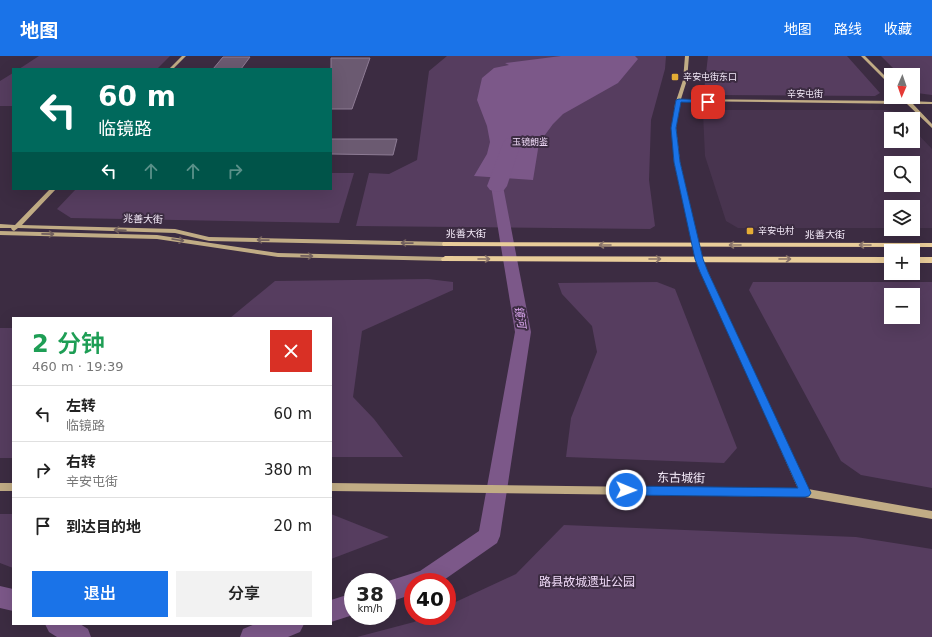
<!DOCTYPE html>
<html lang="zh">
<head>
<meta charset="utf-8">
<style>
  :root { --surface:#fff; --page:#f2f2f2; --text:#222; --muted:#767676; --line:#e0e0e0; --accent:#1a73e8 }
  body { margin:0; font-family:"DejaVu Sans","Noto Sans SC",sans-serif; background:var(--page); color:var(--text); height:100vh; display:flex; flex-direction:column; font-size:15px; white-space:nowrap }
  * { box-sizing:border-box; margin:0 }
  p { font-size:13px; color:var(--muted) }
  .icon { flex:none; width:22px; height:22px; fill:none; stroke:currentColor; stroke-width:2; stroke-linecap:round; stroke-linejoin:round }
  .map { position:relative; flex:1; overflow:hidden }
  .details { position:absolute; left:12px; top:261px; width:320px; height:308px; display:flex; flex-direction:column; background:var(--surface); border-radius:0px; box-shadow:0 4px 16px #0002 }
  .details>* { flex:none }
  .hud { position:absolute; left:12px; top:12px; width:320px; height:122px; border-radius:0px; box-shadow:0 4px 16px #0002; background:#00695c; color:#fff; overflow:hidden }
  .needle { width:26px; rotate:182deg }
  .tools { position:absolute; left:884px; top:12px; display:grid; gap:8px }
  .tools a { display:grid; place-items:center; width:36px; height:36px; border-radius:0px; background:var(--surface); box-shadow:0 4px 16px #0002; font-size:20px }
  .speed { position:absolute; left:344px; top:517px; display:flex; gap:8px; font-size:20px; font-weight:700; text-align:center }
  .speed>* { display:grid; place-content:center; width:52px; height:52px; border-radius:50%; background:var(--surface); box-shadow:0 4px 16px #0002; line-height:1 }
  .speed small { font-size:10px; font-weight:400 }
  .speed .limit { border:6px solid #d22; background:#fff; color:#111 }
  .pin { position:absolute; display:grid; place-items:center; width:34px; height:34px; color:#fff; margin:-17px; border-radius:8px; box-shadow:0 2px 6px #0006 }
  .me { position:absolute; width:44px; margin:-22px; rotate:91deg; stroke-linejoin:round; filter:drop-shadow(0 0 3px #0008) }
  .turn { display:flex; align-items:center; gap:14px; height:84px; padding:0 20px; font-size:18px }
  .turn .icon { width:52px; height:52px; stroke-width:2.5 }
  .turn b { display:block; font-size:28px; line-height:34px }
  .lanes { display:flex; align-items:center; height:38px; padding:0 20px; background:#0003; justify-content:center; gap:20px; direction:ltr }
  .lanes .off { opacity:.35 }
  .round { display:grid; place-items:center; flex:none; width:42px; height:42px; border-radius:0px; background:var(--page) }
  .overview { display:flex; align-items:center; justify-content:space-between; height:68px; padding:0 20px }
  h1 { font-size:24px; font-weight:600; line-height:30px; color:#1e9e55 }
  .button { display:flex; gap:8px; margin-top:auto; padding:8px 20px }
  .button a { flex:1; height:46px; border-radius:0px; background:var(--accent); color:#fff; font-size:16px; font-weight:600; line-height:46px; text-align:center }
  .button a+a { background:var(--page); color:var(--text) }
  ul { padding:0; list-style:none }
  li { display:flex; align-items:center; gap:12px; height:56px; padding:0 20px; border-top:1px solid var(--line) }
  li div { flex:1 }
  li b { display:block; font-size:15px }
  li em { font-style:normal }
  header { display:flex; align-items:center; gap:24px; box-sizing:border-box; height:56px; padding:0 20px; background:var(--accent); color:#fff }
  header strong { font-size:19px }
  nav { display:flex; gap:22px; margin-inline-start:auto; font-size:14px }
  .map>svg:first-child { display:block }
</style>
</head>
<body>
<header>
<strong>地图</strong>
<nav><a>地图</a><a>路线</a><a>收藏</a></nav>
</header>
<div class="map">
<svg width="932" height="581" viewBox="0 0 932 581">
  <rect width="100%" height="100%" fill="#3c2c42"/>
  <path fill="#48344f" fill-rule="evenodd" d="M705 54H886L899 57 904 63H891V85H913V73L932 93V172H913V151H891V172H738L726 165 705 100 703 57ZM891 107H913V129H891Z"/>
  <g fill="#563d5f" fill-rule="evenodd">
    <polygon points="39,0 170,0 157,13 19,13"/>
    <polygon points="447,0 666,0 665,13 651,64 649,124 655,170 650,173 356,170 369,117 389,118 417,104 429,15"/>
    <polygon points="708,0 847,0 880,37 875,40 713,39 704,35"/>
    <polygon points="881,0 932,0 932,39 917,37 913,32 913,19 900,19"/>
    <polygon points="13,17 13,50 0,50 0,25"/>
    <polygon points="331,117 354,117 339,167 71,162 57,153 76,133 331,133"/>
    <polygon points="428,223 453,226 453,234 362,275 353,341 374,363 403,401 331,401 331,262 230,262 275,225"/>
    <polygon points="657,226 675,233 737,392 724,407 566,401 571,362 597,296 592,270 562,238 558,227"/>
    <path d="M753 226H932V432L861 419 841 405 749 234ZM891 239H913V261H891Z"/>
    <rect x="0" y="272" width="13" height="130"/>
    <polygon points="0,458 13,458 13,512 0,507"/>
    <polygon points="331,458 389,481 331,503"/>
    <polygon points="564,469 856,481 932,493 932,581 357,581 414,566 426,560 447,560 447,550 516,518"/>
  </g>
  <polygon fill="#7c5889" points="561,0 635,0 638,3 618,27 563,58 553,68 539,87 533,124 474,120 487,98 490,86 487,70 477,44 482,22 494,12 509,9 505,7"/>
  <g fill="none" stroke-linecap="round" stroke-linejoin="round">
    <g fill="#7c5889" fill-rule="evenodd">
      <polygon points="497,127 501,128 503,130 531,276 500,480 497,487 441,526 413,526 413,538 387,547 387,526 385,526 420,515 479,475 515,276 491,130 493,128"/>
      <polygon points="0,530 13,533 13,555 0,552"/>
      <polygon points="353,537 353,559 331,566 331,544"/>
      <polygon points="45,568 80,568 88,573 91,581 57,581 49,576"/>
      <polygon points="255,568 304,568 300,576 288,581 240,581 243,573"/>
    </g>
    <polygon fill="#7c5889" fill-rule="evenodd" points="512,82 518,83 521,87 507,130 504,134 497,136 490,134 487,130 503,87 506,83"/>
  </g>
  <g fill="#6b5a71" stroke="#8e7c95">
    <polygon points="223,1 250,1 241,13 213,13"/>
    <polygon points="331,2 370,2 352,53 331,53"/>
    <polygon points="331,83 397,83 393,99 331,98"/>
  </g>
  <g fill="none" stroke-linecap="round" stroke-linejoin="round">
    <g fill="#c1ac85" fill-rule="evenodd">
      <polygon points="182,0 186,0 173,13 169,13"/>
      <polygon points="685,0 689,0 687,24 681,43 905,45 904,44 906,43 910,45 932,46 932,48 913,48 932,68 932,72 907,48 680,45 676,72 680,106 702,203 808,433 932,455 932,463 805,441 331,435 331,427 798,433 696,203 674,106 672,72 675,48 683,24"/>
      <polygon points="861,0 865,0 891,26 891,30"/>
      <polygon points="50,133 56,133 22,169 175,173 209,181 446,186 449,188 446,190 209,185 175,177 18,172 14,175 12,174 11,172 0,172 0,168 15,169"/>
      <polygon points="0,175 157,179 278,197 445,201 448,203 445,205 278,201 157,183 0,179"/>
      <rect x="0" y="427" width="13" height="8"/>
    </g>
    <g fill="#e9cd9a" fill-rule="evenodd">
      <polygon points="443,186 932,187 932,191 446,190 443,190 442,188"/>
      <polygon points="445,200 891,201 891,207 442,205 441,203"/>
      <rect x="913" y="201" width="19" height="6"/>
    </g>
  </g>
  <defs><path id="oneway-shaft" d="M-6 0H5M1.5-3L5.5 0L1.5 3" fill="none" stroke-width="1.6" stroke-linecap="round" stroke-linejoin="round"/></defs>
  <g stroke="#715f5d">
    <use href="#oneway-shaft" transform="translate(120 174) rotate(-178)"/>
    <use href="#oneway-shaft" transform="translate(48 178) rotate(1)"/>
    <use href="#oneway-shaft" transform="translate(178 184) rotate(9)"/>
    <use href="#oneway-shaft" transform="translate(263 184) rotate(-179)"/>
    <use href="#oneway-shaft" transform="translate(407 187) rotate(-179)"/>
    <use href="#oneway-shaft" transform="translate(307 200) rotate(1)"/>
  </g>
  <g stroke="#8a746a">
    <use href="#oneway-shaft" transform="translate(605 189) rotate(-180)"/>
    <use href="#oneway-shaft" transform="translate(735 189) rotate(180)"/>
    <use href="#oneway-shaft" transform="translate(865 189) rotate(-180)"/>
    <use href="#oneway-shaft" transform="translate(484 203)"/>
    <use href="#oneway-shaft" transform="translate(655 203)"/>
    <use href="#oneway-shaft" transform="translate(785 203)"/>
  </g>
  <polygon fill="#1a73e8" stroke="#114b97" points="679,43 708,44 711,46 708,47 681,46 676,72 680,106 703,203 708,216 811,437 809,440 805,441 626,439 622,437 621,434 622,431 626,430 798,432 700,216 695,203 674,106 671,72 676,44"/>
  <g fill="#e5ad35" stroke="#3c2c42" stroke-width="1.5">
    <rect x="671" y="17" width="8" height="8" rx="2"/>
    <rect x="746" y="171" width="8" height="8" rx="2"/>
  </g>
  <g text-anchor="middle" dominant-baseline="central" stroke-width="4" stroke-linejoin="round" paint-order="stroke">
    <g font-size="9" fill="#f7edfb" stroke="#3c2c42" text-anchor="start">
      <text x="683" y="21">辛安屯街东口</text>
      <text x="758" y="175">辛安屯村</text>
    </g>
    <g font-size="9" fill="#f7edfb" stroke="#3c2c42">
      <text x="805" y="38">辛安屯街</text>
    </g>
    <g font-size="9" fill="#efd9f7" stroke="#3c2c42">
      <text x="530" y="86">玉镜朗鉴</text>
    </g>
    <g font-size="10" fill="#f7edfb" stroke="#3c2c42">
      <text transform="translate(143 163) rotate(2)">兆善大街</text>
      <text x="466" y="177">兆善大街</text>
      <text x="825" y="178">兆善大街</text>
    </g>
    <g font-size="11" font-style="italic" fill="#e2acf6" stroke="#3c2c42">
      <text transform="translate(520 261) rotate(81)">镜河</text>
    </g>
    <g font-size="12" fill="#f7edfb" stroke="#3c2c42">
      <text transform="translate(681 422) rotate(1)">东古城街</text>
    </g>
    <g font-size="12" fill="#efd9f7" stroke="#3c2c42">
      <text x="587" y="526">路县故城遗址公园</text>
    </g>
  </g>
</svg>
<div class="tools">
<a><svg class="needle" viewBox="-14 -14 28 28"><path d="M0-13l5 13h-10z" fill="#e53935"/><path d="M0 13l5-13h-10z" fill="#767676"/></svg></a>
<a><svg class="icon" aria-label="sound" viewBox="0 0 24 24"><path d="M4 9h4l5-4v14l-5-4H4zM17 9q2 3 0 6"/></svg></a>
<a><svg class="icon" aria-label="search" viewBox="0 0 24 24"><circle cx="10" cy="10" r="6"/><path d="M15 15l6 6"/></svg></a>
<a><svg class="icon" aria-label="layers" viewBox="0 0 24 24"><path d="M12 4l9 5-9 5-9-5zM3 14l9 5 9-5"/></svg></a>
<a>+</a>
<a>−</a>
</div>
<div class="speed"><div>38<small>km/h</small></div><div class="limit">40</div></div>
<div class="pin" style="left:708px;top:46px;background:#d93025"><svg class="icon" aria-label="arrive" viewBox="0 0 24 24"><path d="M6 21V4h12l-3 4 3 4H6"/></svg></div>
<svg class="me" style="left:626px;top:434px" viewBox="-20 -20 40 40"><circle r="17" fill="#1a73e8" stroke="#fff" stroke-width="3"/><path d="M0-11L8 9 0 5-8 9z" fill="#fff"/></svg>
<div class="hud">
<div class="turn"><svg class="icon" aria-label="left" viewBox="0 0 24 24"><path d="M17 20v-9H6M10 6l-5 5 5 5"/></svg><div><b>60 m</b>临镜路</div></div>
<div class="lanes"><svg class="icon" aria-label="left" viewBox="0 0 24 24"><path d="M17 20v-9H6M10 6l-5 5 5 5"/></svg><svg class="icon off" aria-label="ahead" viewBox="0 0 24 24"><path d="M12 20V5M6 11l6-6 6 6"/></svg><svg class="icon off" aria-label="ahead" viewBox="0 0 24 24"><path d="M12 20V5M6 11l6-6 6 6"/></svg><svg class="icon off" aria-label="right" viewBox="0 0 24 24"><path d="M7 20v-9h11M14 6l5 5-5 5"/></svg></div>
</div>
<section class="details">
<div class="overview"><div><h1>2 分钟</h1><p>460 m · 19:39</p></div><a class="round" style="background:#d93025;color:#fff"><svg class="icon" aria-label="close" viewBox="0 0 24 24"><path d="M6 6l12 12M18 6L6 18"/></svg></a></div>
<ul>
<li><svg class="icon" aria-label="left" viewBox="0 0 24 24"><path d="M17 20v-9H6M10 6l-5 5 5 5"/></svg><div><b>左转</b><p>临镜路</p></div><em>60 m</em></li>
<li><svg class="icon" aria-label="right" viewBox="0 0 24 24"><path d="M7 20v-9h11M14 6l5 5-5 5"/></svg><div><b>右转</b><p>辛安屯街</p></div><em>380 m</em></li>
<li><svg class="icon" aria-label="arrive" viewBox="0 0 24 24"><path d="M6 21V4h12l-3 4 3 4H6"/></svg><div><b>到达目的地</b></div><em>20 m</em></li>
</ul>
<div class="button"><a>退出</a><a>分享</a></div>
</section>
</div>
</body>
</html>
